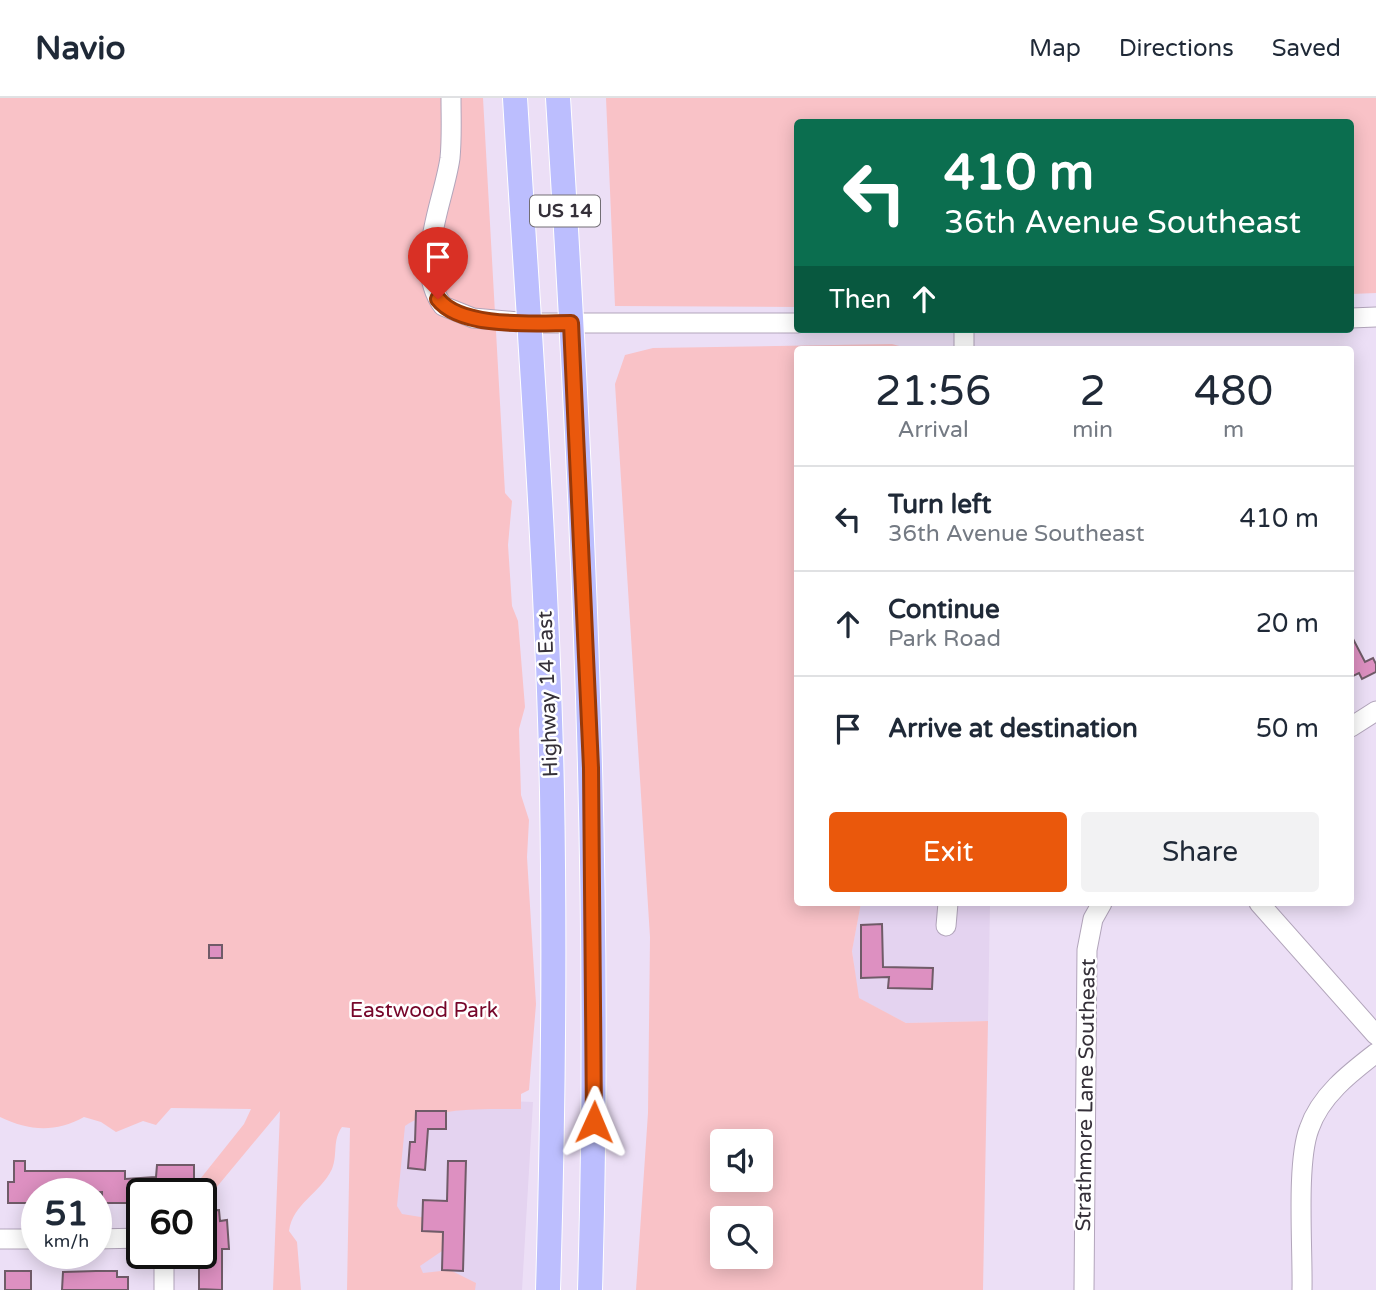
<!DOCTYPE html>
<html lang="en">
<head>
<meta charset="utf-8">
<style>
  :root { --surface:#fff; --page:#f2f2f3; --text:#1f2937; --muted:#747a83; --line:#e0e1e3; --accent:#ea580c }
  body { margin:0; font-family:"Varela Round",sans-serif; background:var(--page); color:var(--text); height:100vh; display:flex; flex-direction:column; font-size:26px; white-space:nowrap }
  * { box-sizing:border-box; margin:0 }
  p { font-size:23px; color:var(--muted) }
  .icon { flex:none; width:38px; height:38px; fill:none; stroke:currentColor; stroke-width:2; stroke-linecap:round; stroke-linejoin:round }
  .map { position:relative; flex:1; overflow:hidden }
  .panel { position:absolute; left:794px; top:248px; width:560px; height:560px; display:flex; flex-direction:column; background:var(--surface); border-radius:7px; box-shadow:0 4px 18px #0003 }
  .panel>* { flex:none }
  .hud { position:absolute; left:794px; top:21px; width:560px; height:214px; border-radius:7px; box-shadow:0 4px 18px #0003; background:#0b6e4f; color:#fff; overflow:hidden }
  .fabs { position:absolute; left:710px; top:1031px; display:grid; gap:14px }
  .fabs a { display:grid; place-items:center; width:63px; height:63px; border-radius:7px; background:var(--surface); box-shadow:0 4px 18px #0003; font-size:35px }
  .speed { position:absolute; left:21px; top:1080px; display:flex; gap:14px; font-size:35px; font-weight:700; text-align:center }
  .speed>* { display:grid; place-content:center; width:91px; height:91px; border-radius:50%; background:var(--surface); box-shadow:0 4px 18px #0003; line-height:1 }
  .speed small { font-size:18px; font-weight:400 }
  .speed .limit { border:4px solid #111; border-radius:10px; background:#fff; color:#111 }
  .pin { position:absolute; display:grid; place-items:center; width:60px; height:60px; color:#fff; margin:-72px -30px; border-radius:50% 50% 50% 0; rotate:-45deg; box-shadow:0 0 7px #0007 }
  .pin .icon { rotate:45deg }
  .me { position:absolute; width:77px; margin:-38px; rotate:1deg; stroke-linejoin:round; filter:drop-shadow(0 0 5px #0008) }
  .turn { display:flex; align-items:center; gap:24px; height:147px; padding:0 35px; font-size:32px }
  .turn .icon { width:91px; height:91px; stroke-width:2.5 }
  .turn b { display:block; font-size:49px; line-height:60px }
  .then { display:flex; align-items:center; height:66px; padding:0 35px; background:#0003; gap:14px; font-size:26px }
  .eta { display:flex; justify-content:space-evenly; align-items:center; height:119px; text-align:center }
  .eta b { font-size:42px; font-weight:600; line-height:49px }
  .cta { display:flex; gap:14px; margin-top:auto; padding:14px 35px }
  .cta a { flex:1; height:80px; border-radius:7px; background:var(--accent); color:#fff; font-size:28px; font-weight:600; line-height:80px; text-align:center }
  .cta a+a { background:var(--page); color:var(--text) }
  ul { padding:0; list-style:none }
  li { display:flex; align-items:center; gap:21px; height:105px; padding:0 35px; border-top:2px solid var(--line) }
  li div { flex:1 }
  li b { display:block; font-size:26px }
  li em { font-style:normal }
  header { display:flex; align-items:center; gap:42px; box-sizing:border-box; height:98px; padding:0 35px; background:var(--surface); border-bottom:2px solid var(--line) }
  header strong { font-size:33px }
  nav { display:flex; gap:38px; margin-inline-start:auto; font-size:24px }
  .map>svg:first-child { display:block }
</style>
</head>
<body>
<header>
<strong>Navio</strong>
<nav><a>Map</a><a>Directions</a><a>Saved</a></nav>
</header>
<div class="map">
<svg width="1376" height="1192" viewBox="0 0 1376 1192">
  <rect width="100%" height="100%" fill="#ecdff6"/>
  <g fill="#e4d3f0">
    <polygon points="861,805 990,805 988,923 906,925 858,900 852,852"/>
    <polygon points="378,998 533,1004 522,1192 371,1192"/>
  </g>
  <g fill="#f9c2c7" fill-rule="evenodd">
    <path d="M0 0H483L505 395 512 403 508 447 512 508 518 523 525 609 519 631 521 697 529 722 527 759 536 906 529 992 521 996V1011C489 1011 430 1009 405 1028L397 1108 402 1116 427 1120 437 1125 443 1138 442 1153 420 1168 423 1175 450 1172 476 1185 475 1192H347L350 1030 342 1029C332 1043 338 1056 332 1071 320 1096 293 1105 289 1133L297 1144 301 1192H273L280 1013 201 1108V1096L189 1095 244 1026 251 1011 171 1010 156 1027 143 1023 116 1034 101 1024 84 1019C55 1035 29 1033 0 1019Z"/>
    <polygon points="606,0 1376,0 1376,195 1351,196 1351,24 798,24 798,209 615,208"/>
    <path d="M892 246 914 252H798V805H861L852 853 859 900 906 925 988 923 983 1192H636L648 1015 650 839 615 286 625 257 653 250ZM723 1043H761V1082H723ZM723 1120H761V1158H723Z"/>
  </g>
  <g fill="#dd90c1" stroke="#705b68" stroke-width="2">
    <polygon points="1351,537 1365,564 1373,560 1376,566 1376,574 1362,581 1359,575 1351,579"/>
    <polygon points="882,826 883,869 933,870 932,891 888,890 889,879 861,880 861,827"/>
    <rect x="209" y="847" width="13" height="13"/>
    <polygon points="416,1013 446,1013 446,1031 428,1031 425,1072 408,1070 410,1044 415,1044"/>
    <polygon points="14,1063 25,1063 25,1073 125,1073 125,1081 156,1079 157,1067 194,1067 194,1088 172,1088 172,1096 141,1096 141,1105 102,1105 102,1094 37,1096 37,1105 8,1105 8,1084 14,1084"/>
    <polygon points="448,1063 466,1063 463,1173 442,1172 443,1134 422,1133 423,1102 447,1103"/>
    <polygon points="219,1112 220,1123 227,1122 229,1151 222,1151 222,1192 199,1191 199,1169 206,1169 203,1113"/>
    <rect x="5" y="1173" width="26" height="19"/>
    <polygon points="96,1173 117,1173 117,1179 128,1179 128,1192 62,1192 63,1174"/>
  </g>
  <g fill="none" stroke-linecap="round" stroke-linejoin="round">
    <defs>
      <g id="minor">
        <path d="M451 0C451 20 452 40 450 60 444 104 412 167 443 208L473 220 530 225H798"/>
        <polyline points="1351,220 1376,219"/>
        <polyline points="964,252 964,231"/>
        <polyline points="1351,629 1376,613"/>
        <polyline points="1259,805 1376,937"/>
        <polyline points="946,828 948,805"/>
        <polyline points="0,1141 37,1141"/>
        <polyline points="96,1141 142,1140"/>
        <polyline points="164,1155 164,1192"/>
        <polyline points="1084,1192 1087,852 1093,821 1102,805"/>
        <path d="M1302 1192C1303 1152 1296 1066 1309 1031 1320 998 1350 975 1376 955"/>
      </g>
      <g id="major">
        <path d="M515 0C529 231 547 463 552 694 555 860 553 1026 548 1192"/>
        <path d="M558 0C583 397 602 794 590 1192"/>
      </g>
    </defs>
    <use href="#minor" stroke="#b2a5bb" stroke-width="21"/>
    <use href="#major" stroke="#fff" stroke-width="26"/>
    <use href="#minor" stroke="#fff" stroke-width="19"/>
    <use href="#major" stroke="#bcbefe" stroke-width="24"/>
  </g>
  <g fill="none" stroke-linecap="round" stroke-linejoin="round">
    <defs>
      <path id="route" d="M438 201C461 231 536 225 571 225L591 670 594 1024"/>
    </defs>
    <use href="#route" stroke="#983908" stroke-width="18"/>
    <use href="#route" stroke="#ea580c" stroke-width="12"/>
  </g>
  <g text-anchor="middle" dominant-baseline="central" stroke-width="5" stroke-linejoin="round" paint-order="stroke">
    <rect fill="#fff" stroke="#726e74" stroke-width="2" x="530" y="97.5" width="70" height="31" rx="5"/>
    <g font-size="19" font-weight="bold" fill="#353039">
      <text x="565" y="113">US 14</text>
    </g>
    <g font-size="21" fill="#353039" stroke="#fff">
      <text transform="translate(548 596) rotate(-92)">Highway 14 East</text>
      <text transform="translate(1086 997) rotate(-89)">Strathmore Lane Southeast</text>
    </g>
    <g font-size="21" fill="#76062a" stroke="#fff">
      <text x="424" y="912">Eastwood Park</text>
    </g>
  </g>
</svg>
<div class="fabs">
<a><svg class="icon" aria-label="sound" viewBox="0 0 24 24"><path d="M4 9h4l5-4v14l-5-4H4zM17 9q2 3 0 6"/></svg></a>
<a><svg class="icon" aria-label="search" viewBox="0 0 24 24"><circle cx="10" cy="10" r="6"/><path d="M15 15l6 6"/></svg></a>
</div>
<div class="speed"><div>51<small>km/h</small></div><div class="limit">60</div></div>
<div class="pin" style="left:438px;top:201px;background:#d93025"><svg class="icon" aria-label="arrive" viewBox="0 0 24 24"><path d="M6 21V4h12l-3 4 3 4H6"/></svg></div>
<svg class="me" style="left:594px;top:1024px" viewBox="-20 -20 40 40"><path d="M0-17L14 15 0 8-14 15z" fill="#ea580c" stroke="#fff" stroke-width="4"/></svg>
<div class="hud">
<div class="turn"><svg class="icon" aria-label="left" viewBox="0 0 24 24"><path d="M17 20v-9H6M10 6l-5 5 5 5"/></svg><div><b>410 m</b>36th Avenue Southeast</div></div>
<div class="then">Then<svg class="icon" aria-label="ahead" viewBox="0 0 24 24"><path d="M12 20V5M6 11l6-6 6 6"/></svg></div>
</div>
<section class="panel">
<div class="eta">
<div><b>21:56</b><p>Arrival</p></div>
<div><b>2</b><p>min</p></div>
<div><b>480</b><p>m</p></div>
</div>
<ul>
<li><svg class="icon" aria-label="left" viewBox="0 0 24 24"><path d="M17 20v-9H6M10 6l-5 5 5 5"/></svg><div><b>Turn left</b><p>36th Avenue Southeast</p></div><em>410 m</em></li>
<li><svg class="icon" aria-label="ahead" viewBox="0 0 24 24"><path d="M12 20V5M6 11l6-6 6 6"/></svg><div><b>Continue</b><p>Park Road</p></div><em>20 m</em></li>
<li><svg class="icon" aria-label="arrive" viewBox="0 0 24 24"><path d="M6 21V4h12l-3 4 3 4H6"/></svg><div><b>Arrive at destination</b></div><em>50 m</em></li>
</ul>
<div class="cta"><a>Exit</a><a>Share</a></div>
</section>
</div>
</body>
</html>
